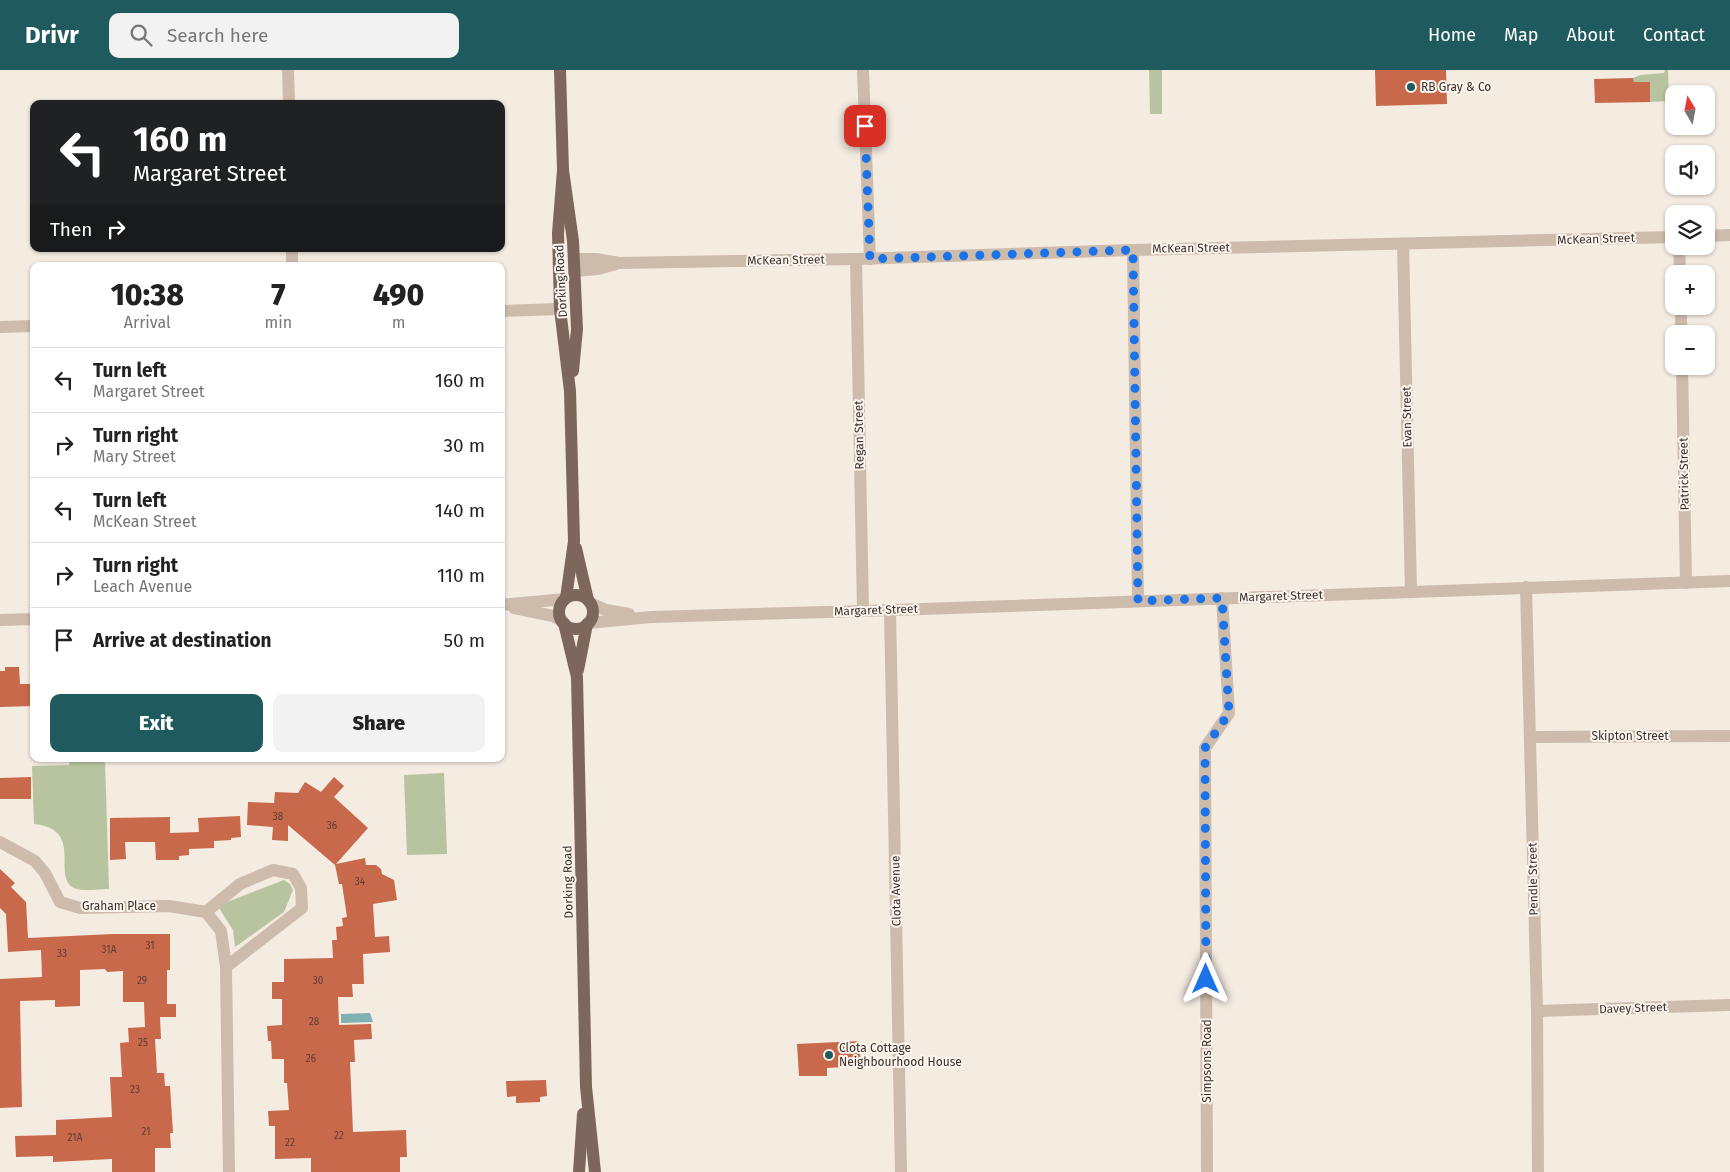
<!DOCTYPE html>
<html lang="en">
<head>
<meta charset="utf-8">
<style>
  :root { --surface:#fff; --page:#f2f2f2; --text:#222; --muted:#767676; --line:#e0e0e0; --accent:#1f5a5e }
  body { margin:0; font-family:"Fira Sans",sans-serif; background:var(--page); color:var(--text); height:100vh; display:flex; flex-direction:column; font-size:19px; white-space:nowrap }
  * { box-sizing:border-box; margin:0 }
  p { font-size:16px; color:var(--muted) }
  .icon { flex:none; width:28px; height:28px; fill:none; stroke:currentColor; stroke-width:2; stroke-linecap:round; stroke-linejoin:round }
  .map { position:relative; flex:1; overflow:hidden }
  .drawer { position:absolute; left:30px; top:192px; width:475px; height:500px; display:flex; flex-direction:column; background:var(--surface); border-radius:10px; box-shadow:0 1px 4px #0004 }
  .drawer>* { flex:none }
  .banner { position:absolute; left:30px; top:30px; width:475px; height:152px; border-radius:10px; box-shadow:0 1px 4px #0004; background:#202124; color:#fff; overflow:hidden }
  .needle { width:32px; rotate:350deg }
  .buttons { position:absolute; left:1665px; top:15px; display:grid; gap:10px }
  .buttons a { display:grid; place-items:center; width:50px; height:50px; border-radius:10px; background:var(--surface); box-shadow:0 1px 4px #0004; font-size:25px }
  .pin { position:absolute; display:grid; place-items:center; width:42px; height:42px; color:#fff; margin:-21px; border-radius:10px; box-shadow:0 2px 8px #0006 }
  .me { position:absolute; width:55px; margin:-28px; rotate:0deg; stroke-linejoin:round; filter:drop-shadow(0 0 4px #0008) }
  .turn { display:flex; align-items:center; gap:18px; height:105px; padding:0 20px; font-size:22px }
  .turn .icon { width:65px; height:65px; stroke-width:2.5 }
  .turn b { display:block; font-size:35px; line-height:42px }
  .then { display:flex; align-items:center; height:48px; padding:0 20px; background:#0003; gap:10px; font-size:19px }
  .eta { display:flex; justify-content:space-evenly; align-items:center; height:85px; text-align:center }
  .eta b { font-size:30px; font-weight:800; line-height:35px }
  .button { display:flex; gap:10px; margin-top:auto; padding:10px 20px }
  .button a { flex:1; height:58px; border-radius:10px; background:var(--accent); color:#fff; font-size:20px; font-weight:800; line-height:58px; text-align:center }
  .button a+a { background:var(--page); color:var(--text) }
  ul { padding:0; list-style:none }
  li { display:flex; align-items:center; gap:15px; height:65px; padding:0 20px; border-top:1px solid var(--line) }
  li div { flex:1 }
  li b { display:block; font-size:19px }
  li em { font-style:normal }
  header { display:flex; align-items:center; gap:30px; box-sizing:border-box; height:70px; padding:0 25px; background:var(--accent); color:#fff }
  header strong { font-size:24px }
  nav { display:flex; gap:28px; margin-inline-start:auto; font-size:18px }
  .search { width:350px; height:45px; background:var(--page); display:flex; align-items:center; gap:12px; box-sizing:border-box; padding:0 18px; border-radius:10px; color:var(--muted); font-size:19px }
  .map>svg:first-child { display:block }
</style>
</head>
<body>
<header>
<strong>Drivr</strong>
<div class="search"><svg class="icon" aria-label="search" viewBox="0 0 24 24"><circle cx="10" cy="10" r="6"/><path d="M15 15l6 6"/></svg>Search here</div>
<nav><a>Home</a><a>Map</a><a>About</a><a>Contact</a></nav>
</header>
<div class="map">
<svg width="1730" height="1102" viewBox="0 0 1730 1102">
  <rect width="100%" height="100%" fill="#f4ebe1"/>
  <g fill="#b8c4a0">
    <polygon points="1149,0 1162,0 1162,44 1150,44"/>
    <polygon points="1665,0 1668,0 1669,31 1650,32 1650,12 1634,12 1633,8 1640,5 1664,3"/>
    <path d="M105 690 109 819C98 819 83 822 74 818 51 806 85 759 34 754L32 696 69 695 70 691Z"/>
    <polygon points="444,703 447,784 407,785 404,705"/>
    <polygon points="284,810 290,814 293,820 284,842 235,877 233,860 219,838 222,834"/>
  </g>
  <polygon fill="#7fb0b2" points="370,943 373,952 341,953 341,944"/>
  <g fill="#c8694b">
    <polygon points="1375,0 1446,0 1447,34 1376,36"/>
    <polygon points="1633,8 1634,12 1650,12 1650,32 1595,33 1594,9"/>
    <polygon points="5,597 19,597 20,614 34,614 34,636 0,637 0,601 5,601"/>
    <polygon points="31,707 31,729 0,729 0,708"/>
    <polygon points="334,707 344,716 334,727 368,758 336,794 365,788 366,795 376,795 381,799 382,804 394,810 397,830 373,834 375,867 389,866 390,882 363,884 364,914 352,914 353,927 338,927 339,955 371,954 372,969 354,970 355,992 350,992 353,1062 406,1060 407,1087 400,1087 400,1102 311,1102 311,1088 275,1089 275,1056 269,1056 268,1041 289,1040 287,1013 284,1013 284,989 272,989 271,971 268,971 267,956 282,955 282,929 272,929 272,912 284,912 284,889 333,888 332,870 337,870 336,857 343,856 342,848 347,847 342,814 339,814 335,795 288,755 288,771 272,770 273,757 247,755 248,732 274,733 275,722 298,723 305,712 321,722"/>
    <polygon points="240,746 241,767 231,768 231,770 214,771 214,778 189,779 189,785 179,786 179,790 156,790 155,772 125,772 126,789 110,790 110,748 170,747 170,763 199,762 198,748"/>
    <polygon points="0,799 15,813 11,817 26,832 28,868 113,864 170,864 170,900 167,900 167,934 176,934 176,947 160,947 161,969 155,969 157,1003 164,1003 165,1016 170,1016 173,1063 170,1063 171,1078 155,1078 155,1102 112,1102 112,1089 53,1092 53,1086 16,1087 15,1066 56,1065 56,1050 112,1047 110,1007 122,1007 120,973 129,972 128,958 145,957 144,932 123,932 123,901 107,902 105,899 80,900 80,936 55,937 55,930 20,931 22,1037 0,1038 0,909 42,907 41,880 8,882 6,844 0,838"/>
    <polygon points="859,971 861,996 827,998 827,1006 799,1006 797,974"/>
    <polygon points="546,1010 547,1026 540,1027 540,1032 516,1033 516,1026 507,1027 506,1011"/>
  </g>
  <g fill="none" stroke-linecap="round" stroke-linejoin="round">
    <g stroke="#cdbbac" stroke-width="12">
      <polyline points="288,0 289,34"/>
      <polyline points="863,0 870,189"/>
      <polyline points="1706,166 1730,165"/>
      <polyline points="1403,174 1411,521"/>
      <polyline points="1679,176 1680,204"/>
      <polyline points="292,179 292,196"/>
      <polyline points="1133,180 1138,531"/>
      <polyline points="574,189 596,189 619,193 856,189 1133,180 1674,167"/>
      <polyline points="856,189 863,541"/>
      <polyline points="574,201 598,199 616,194"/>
      <polyline points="1681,236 1681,264"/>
      <polyline points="501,241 560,239"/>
      <polyline points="0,257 34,256"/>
      <polyline points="1682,296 1686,513"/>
      <polyline points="1526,517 1537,941 1538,1102"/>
      <polyline points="590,533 606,540 629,544"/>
      <polyline points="501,535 565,529"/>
      <polyline points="514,538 553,546 562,551"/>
      <polyline points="890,540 901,1102"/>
      <polyline points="0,550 34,549"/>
      <polyline points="588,553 651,547 863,541 1730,511"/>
      <polyline points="1530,667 1730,666"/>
      <polyline points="0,772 35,791 45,803 60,832 80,838 169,836 206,842 221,861 226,897 229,1102"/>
      <polyline points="206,842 240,814 273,800 293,804 301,818 302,838 226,897"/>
      <polyline points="1537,941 1730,935"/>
      <polyline points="1207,1102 1205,678 1229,643 1222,528"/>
    </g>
    <g stroke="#7d675c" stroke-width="12">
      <polyline points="560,0 563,100 573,171 577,259 573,301"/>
      <polyline points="563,100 558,163 560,239 570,321 574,471 566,528"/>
      <polyline points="576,478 588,530"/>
      <circle cx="576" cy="542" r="17"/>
      <polyline points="564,553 577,607 586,1017 595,1102"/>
      <polyline points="578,600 587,554"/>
      <polyline points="579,1102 583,1044"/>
    </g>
  </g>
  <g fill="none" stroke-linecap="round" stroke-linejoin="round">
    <polyline stroke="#1a73e8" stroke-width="9" stroke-dasharray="0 16.2" points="865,56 870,189 1133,180 1138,531 1222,528 1229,643 1205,678 1206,909"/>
  </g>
  <g fill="#1f5a5e" stroke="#fbf5ee" stroke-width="2">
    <circle cx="1411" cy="17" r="5"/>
    <circle cx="829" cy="985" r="5"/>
  </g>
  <g text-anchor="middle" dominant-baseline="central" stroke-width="4" stroke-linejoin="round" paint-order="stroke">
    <g font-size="10" fill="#5e3e33">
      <text x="278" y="747">38</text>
      <text x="332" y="756">36</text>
      <text x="360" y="812">34</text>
      <text x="150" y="876">31</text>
      <text x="109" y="880">31A</text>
      <text x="62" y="884">33</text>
      <text x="142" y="911">29</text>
      <text x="318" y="911">30</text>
      <text x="314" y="952">28</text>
      <text x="143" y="973">25</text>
      <text x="311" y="989">26</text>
      <text x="135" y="1020">23</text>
      <text x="146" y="1062">21</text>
      <text x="339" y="1066">22</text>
      <text x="75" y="1068">21A</text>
      <text x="290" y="1073">22</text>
    </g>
    <g font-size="12" fill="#3b302b" stroke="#fbf5ee" text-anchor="start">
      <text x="1421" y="17">RB Gray &amp; Co</text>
      <text x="839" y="978">Clota Cottage<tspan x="839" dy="14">Neighbourhood House</tspan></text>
    </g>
    <g font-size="12" fill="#3b302b" stroke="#fbf5ee">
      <text transform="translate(1596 169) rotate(-2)">McKean Street</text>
      <text transform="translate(1191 178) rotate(-1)">McKean Street</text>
      <text transform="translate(786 190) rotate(-1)">McKean Street</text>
      <text transform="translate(561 211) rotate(-93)">Dorking Road</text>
      <text transform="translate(1407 347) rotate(-91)">Evan Street</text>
      <text transform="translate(859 365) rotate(-91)">Regan Street</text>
      <text transform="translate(1684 404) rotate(-91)">Patrick Street</text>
      <text transform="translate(1281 526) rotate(-2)">Margaret Street</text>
      <text transform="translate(876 540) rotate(-2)">Margaret Street</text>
      <text x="1630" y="666">Skipton Street</text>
      <text transform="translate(1533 809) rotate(-91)">Pendle Street</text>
      <text transform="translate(568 812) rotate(-91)">Dorking Road</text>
      <text transform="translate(896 821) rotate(-91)">Clota Avenue</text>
      <text x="119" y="836">Graham Place</text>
      <text transform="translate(1633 938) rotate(-2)">Davey Street</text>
      <text transform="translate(1207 991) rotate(-90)">Simpsons Road</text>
    </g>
  </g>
</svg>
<div class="buttons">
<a><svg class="needle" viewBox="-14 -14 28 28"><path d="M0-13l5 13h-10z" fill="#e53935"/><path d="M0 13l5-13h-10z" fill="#767676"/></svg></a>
<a><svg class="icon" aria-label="sound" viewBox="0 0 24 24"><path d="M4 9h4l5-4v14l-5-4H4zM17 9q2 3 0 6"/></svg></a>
<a><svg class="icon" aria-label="layers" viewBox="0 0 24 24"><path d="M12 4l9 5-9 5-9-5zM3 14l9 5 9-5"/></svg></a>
<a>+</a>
<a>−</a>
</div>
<div class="pin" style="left:865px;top:56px;background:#d93025"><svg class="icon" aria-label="arrive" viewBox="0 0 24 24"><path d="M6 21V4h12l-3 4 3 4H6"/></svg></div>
<svg class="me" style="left:1206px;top:909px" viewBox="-20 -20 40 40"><path d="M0-17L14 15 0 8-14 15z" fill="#1a73e8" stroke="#fff" stroke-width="4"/></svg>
<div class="banner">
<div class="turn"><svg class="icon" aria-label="left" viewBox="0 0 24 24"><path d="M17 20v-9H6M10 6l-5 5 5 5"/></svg><div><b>160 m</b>Margaret Street</div></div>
<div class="then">Then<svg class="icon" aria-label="right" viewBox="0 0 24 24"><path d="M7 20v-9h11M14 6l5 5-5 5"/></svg></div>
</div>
<section class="drawer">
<div class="eta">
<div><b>10:38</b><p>Arrival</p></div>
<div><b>7</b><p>min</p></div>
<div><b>490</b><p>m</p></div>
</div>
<ul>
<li><svg class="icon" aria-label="left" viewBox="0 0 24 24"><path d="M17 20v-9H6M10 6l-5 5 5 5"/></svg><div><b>Turn left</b><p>Margaret Street</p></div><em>160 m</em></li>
<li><svg class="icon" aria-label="right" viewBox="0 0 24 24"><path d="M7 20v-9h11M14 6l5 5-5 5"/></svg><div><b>Turn right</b><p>Mary Street</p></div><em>30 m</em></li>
<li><svg class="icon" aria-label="left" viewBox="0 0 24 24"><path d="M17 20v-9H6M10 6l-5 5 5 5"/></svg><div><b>Turn left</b><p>McKean Street</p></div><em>140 m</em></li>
<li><svg class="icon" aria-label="right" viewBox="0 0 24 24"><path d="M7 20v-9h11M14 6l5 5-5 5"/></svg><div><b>Turn right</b><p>Leach Avenue</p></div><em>110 m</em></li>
<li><svg class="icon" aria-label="arrive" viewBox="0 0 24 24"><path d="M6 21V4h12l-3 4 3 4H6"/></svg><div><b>Arrive at destination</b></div><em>50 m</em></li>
</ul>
<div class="button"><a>Exit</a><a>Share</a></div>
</section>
</div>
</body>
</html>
